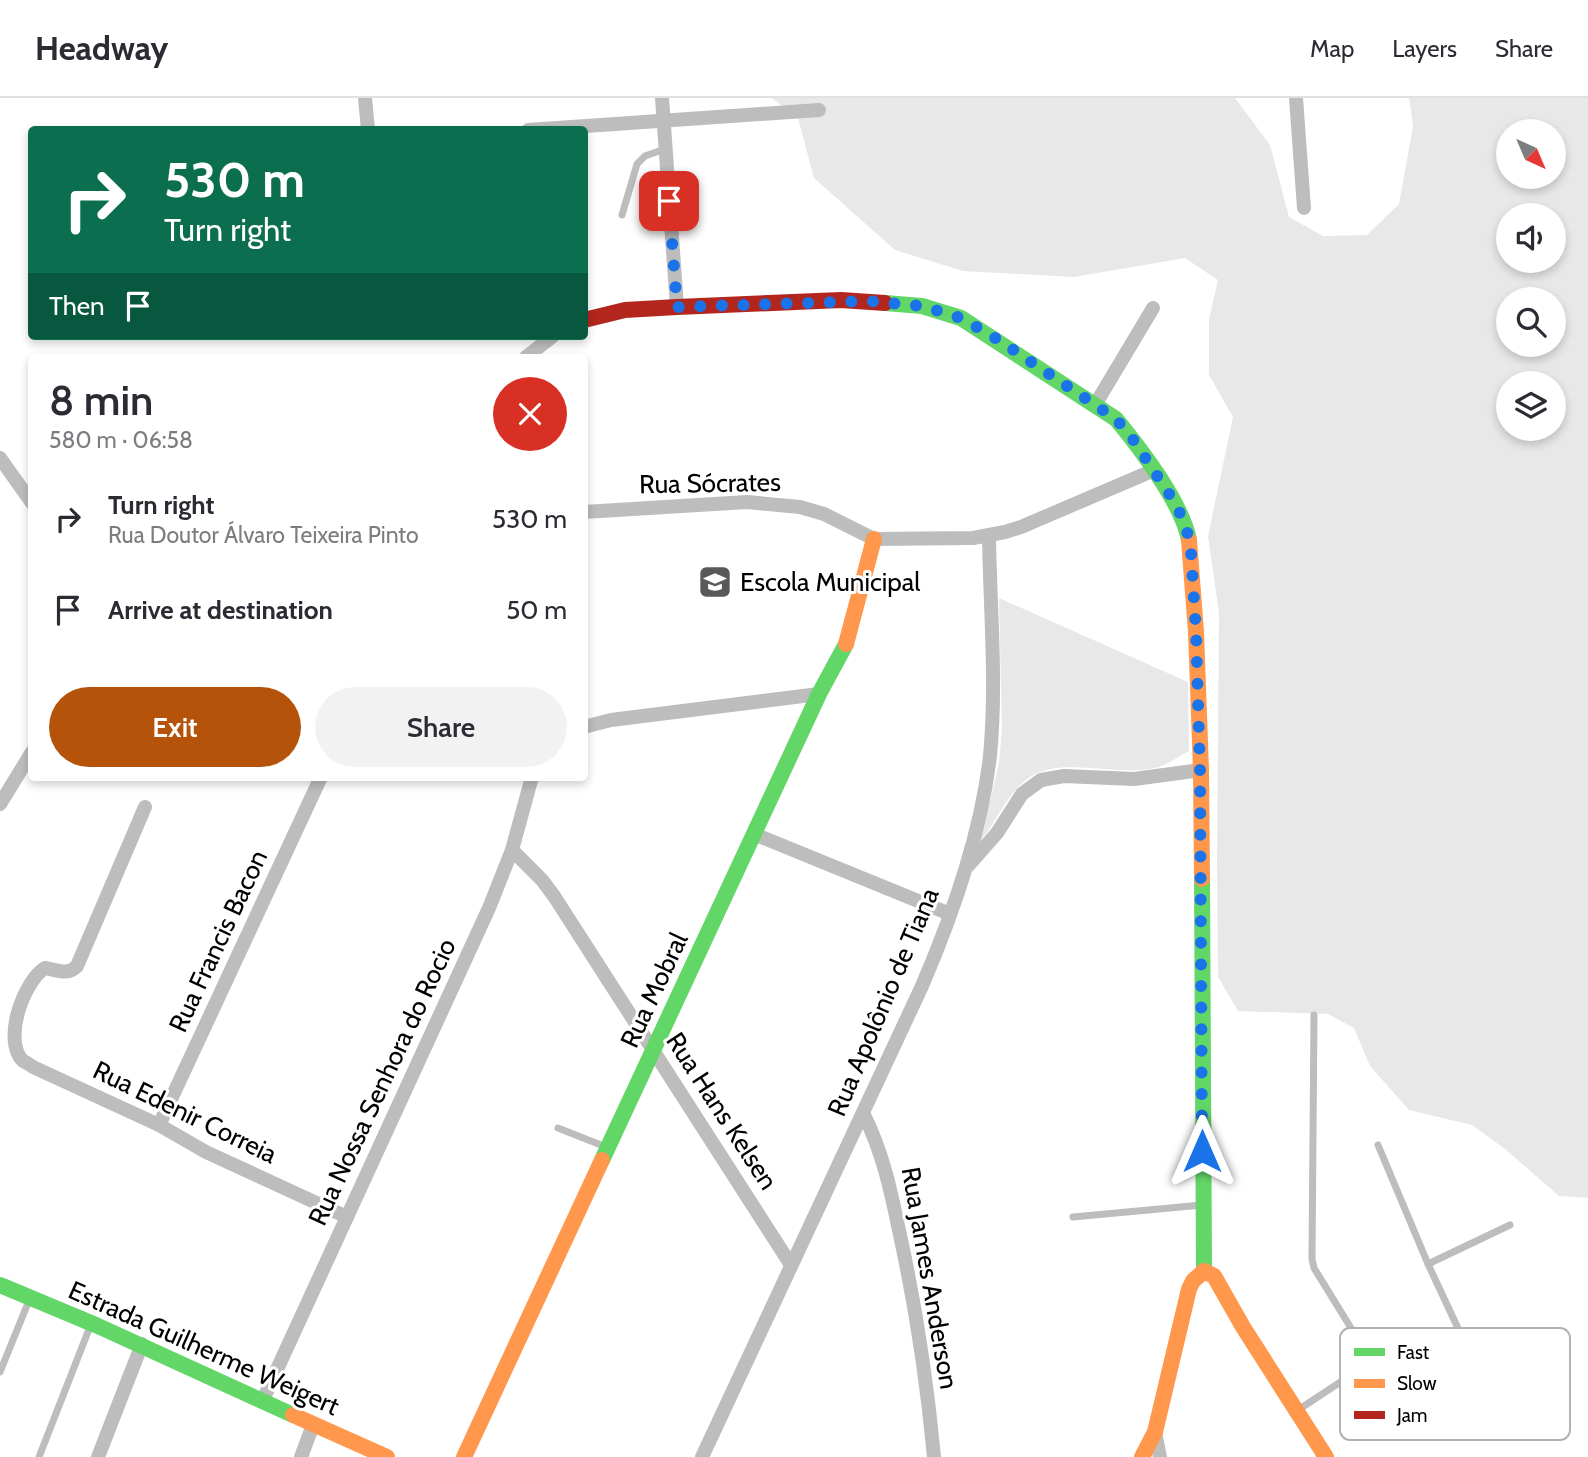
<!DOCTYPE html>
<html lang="en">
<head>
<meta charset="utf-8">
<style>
  :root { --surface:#fff; --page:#f2f2f3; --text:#2b2b33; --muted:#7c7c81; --line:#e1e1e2; --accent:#b45309 }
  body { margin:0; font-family:Cabin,sans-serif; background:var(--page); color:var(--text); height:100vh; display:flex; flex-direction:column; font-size:26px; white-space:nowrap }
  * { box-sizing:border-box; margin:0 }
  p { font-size:23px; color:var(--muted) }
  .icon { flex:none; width:38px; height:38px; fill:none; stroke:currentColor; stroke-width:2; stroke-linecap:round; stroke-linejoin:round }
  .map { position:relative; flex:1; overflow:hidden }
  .details { position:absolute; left:28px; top:256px; width:560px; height:427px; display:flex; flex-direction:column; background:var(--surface); border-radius:7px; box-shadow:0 4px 10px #0003 }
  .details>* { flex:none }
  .guide { position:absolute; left:28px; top:28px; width:560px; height:214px; border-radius:7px; box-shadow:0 4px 10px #0003; background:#0b6e4f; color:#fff; overflow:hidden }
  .needle { width:46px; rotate:136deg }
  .controls { position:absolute; left:1496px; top:21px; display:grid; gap:14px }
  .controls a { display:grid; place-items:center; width:70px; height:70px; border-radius:50%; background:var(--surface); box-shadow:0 4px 10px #0003; font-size:35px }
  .pin { position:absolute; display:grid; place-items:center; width:60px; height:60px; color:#fff; margin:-30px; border-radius:14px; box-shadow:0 4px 10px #0006 }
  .me { position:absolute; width:77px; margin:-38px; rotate:0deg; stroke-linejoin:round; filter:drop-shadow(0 0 5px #0008) }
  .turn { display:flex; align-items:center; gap:24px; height:147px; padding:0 21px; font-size:32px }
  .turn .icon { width:91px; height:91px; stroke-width:2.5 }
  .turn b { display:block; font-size:49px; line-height:60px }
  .then { display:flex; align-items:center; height:66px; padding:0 21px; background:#0003; gap:14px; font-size:26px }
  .round { display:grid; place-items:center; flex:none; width:74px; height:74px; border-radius:37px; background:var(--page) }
  .head { display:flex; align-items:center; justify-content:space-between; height:119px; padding:0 21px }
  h1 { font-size:42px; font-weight:600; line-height:52px }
  .action { display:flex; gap:14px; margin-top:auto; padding:14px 21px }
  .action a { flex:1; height:80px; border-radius:42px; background:var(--accent); color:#fff; font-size:28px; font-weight:600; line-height:80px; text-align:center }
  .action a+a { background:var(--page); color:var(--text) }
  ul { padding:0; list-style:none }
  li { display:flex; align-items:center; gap:21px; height:91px; padding:0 21px }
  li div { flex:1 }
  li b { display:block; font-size:26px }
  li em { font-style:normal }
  header { display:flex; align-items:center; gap:42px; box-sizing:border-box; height:98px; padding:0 35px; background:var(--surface); border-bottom:2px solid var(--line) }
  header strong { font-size:33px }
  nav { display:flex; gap:38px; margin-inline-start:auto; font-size:24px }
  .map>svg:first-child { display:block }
</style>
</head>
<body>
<header>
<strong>Headway</strong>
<nav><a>Map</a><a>Layers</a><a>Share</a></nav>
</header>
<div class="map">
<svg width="1588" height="1359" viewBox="0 0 1588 1359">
  <rect width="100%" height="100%" fill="#fff"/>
  <g fill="#e8e8e8" fill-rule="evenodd">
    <path d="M772 0H1235L1270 47 1289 119 1323 138 1367 137 1399 106 1413 28 1409 0H1588V1100L1559 1098 1505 1051 1472 1027 1409 1012 1370 968 1354 930 1328 916 1238 913 1218 879 1217 763 1219 515 1208 438 1233 319 1209 277V221L1218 182 1185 160 1074 179 963 173 895 152 814 80 798 20ZM1508 33H1554V79H1508ZM1508 117H1554V163H1508ZM1508 201H1554V247H1508ZM1508 285H1554V331H1508Z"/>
    <path d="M999 500 1188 584 1189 653C1178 659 1167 667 1155 670 1115 679 1058 657 1027 681 1006 697 997 723 981 742L999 665 1002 630Z"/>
  </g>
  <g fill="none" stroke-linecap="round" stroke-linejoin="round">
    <g stroke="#bdbdbd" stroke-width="7">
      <polyline points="622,117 637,66 645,58 665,51"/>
      <path d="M1314 917 1312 1161 1314 1170 1359 1243C1363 1258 1356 1267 1348 1279"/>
      <polyline points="558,1030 606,1049"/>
      <polyline points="1073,1119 1202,1107"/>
      <polyline points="1428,1166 1510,1127"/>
      <polyline points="0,1274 30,1200"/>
      <path d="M1298 1312 1348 1279 1453 1262C1463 1257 1465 1253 1463 1241L1428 1166 1378 1047"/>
      <polyline points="39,1359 91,1226"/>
    </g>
    <g stroke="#bdbdbd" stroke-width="14">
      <polyline points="365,0 368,32"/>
      <polyline points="662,0 677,209"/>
      <polyline points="1296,0 1304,110"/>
      <polyline points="528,32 819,12"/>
      <polyline points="526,259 553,238"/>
      <polyline points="1095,307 1153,210"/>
      <polyline points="0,360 32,405"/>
      <polyline points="584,414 747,404 800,409 824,416 874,441 973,440 1005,434 1021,429 1152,373"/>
      <polyline points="584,629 611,622 819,596"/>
      <polyline points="0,706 32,654"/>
      <path d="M145 709 77 868C68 878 57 872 45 870 24 883 2 942 23 963 24 963 32 968 33 969L159 1027 206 1054 347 1119"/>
      <polyline points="754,736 950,816"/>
      <polyline points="512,752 542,782 554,798 791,1167"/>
      <polyline points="968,768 997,735 1022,696 1041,682 1064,678 1134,681 1201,672"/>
      <path d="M863 1015C883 1054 891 1094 900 1137 916 1210 927 1284 934 1359"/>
      <polyline points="159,1027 321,679"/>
      <polyline points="262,1304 489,810 512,752 532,679"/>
      <polyline points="1155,1334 1160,1359"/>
      <polyline points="98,1359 142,1246"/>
      <polyline points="301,1359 313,1327"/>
      <path d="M702 1359 922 888C953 816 981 736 990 658 997 585 990 511 989 438"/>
    </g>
    <g stroke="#63d668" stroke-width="16">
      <path d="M885 205 922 208 961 220 1116 321C1140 350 1182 405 1189 442"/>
      <polyline points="1202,781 1204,1173"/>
      <polyline points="602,1062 819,596 846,546"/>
      <polyline points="0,1187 98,1228 293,1317"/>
    </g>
    <g stroke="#ff974d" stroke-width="16">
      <polyline points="1189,442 1196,534 1201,672 1202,781"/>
      <polyline points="846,546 874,441"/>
      <polyline points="1204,1173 1214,1178 1243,1229 1326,1359"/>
      <polyline points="293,1317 387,1359"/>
      <polyline points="464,1359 602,1062"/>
      <polyline points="1142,1359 1155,1334 1189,1191 1193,1183 1204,1173"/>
    </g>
    <polyline stroke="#b3261e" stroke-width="16" points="584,222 625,212 677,209 841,202 885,205"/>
  </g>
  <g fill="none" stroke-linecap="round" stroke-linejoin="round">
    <polyline stroke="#1a73e8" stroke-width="12" stroke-dasharray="0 21.6" points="669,103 677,209 869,203 922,208 961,220 997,241 1116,321 1132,340 1177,408 1187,433 1191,454 1196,534 1200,672 1202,1053"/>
  </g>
  <defs>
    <symbol id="school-square" viewBox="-11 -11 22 22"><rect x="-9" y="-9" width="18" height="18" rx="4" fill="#595959" stroke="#fff"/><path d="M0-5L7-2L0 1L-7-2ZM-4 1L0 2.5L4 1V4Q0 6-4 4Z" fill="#fff"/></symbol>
  </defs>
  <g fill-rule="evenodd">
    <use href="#school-square" x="696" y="465" width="38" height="38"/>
  </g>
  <g text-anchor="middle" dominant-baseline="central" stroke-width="6" stroke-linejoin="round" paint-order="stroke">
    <g font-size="26" fill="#000" stroke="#fff">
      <text transform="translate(710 385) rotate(-1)">Rua Sócrates</text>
      <text transform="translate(218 843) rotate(-65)">Rua Francis Bacon</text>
      <text transform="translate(654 892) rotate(-65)">Rua Mobral</text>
      <text transform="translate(883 904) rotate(-67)">Rua Apolônio de Tiana</text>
      <text transform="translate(382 984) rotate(-65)">Rua Nossa Senhora do Rocio</text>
      <text transform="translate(722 1013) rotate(57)">Rua Hans Kelsen</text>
      <text transform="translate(185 1014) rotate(26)">Rua Edenir Correia</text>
      <text transform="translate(930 1180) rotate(80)">Rua James Anderson</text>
      <text transform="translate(204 1250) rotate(24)">Estrada Guilherme Weigert</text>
    </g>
    <g font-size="26" fill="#000" stroke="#fff" text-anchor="start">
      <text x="740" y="484">Escola Municipal</text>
    </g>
  </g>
  <rect x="1340" y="1230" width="230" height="112" rx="10" fill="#fff" stroke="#b2b2b2" stroke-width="2"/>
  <rect x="1354" y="1250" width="31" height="8" fill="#63d668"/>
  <rect x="1354" y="1281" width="31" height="9" fill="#ff974d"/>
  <rect x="1354" y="1313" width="31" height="8" fill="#b3261e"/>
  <g font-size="19" fill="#000">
    <text x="1397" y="1261">Fast</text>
    <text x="1397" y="1292">Slow</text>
    <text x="1397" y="1324">Jam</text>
  </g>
</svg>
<div class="controls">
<a><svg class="needle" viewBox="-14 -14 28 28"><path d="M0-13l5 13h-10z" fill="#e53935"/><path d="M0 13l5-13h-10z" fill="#7c7c81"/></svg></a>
<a><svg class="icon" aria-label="sound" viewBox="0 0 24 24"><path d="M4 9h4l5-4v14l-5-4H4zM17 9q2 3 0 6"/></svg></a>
<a><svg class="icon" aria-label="search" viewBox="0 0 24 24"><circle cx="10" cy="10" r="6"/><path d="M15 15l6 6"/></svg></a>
<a><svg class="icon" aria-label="layers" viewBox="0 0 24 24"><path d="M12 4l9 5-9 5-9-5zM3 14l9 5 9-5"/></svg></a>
</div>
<div class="pin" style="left:669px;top:103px;background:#d93025"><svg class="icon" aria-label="arrive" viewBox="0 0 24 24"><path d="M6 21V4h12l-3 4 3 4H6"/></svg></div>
<svg class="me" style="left:1202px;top:1053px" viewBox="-20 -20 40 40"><path d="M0-17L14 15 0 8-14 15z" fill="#1a73e8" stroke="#fff" stroke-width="4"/></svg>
<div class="guide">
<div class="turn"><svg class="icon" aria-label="right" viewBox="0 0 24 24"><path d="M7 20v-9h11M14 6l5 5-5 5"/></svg><div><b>530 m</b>Turn right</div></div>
<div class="then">Then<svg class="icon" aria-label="arrive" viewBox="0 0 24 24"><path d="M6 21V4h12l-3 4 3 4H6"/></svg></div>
</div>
<section class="details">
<div class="head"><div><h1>8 min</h1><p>580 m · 06:58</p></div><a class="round" style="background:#d93025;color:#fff"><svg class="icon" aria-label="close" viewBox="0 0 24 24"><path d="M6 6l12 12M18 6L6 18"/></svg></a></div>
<ul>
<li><svg class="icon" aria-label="right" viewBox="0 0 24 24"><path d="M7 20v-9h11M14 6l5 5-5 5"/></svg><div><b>Turn right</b><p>Rua Doutor Álvaro Teixeira Pinto</p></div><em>530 m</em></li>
<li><svg class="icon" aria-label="arrive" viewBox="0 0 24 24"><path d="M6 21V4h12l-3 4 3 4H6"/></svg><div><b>Arrive at destination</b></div><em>50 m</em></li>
</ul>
<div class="action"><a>Exit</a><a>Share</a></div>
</section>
</div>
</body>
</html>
